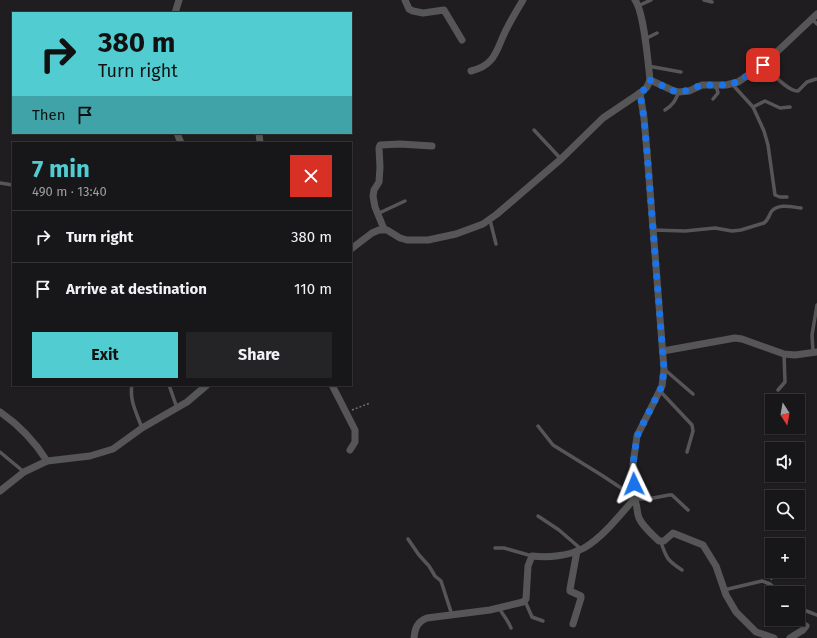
<!DOCTYPE html>
<html lang="en">
<head>
<meta charset="utf-8">
<style>
  :root { --surface:#171618; --page:#242325; --text:#f1f3f6; --muted:#9e9fa2; --line:#363537; --accent:#51ccd1 }
  body { margin:0; font-family:"Fira Sans",sans-serif; background:var(--page); color:var(--text); height:100vh; display:flex; flex-direction:column; font-size:15px; white-space:nowrap }
  * { box-sizing:border-box; margin:0 }
  p { font-size:13px; color:var(--muted) }
  .icon { flex:none; width:22px; height:22px; fill:none; stroke:currentColor; stroke-width:2; stroke-linecap:round; stroke-linejoin:round }
  .map { position:relative; flex:1; overflow:hidden }
  .drawer { position:absolute; left:12px; top:142px; width:340px; height:244px; display:flex; flex-direction:column; background:var(--surface); border-radius:0px; box-shadow:0 1px 3px #0004,0 0 0 1px var(--line) }
  .drawer>* { flex:none }
  .top-card { position:absolute; left:12px; top:12px; width:340px; height:122px; border-radius:0px; box-shadow:0 1px 3px #0004,0 0 0 1px var(--line); background:#51ccd1; color:#111; overflow:hidden }
  .needle { width:26px; rotate:169deg }
  .buttons { position:absolute; left:765px; top:394px; display:grid; gap:8px }
  .buttons a { display:grid; place-items:center; width:40px; height:40px; border-radius:0px; background:var(--surface); box-shadow:0 1px 3px #0004,0 0 0 1px var(--line); font-size:20px }
  .pin { position:absolute; display:grid; place-items:center; width:34px; height:34px; color:#fff; margin:-17px; border-radius:8px; box-shadow:0 2px 6px #0006 }
  .me { position:absolute; width:44px; margin:-22px; rotate:358deg; stroke-linejoin:round; filter:drop-shadow(0 0 3px #0008) }
  .turn { display:flex; align-items:center; gap:14px; height:84px; padding:0 20px; font-size:18px }
  .turn .icon { width:52px; height:52px; stroke-width:2.5 }
  .turn b { display:block; font-size:28px; line-height:34px }
  .then { display:flex; align-items:center; height:38px; padding:0 20px; background:#0003; gap:8px; font-size:15px }
  .round { display:grid; place-items:center; flex:none; width:42px; height:42px; border-radius:0px; background:var(--page) }
  .overview { display:flex; align-items:center; justify-content:space-between; height:68px; padding:0 20px }
  h1 { font-size:24px; font-weight:700; line-height:30px; color:var(--accent) }
  .cta { display:flex; gap:8px; margin-top:auto; padding:8px 20px }
  .cta a { flex:1; height:46px; border-radius:0px; background:var(--accent); color:#111; font-size:16px; font-weight:700; line-height:46px; text-align:center }
  .cta a+a { background:var(--page); color:var(--text) }
  ul { padding:0; list-style:none }
  li { display:flex; align-items:center; gap:12px; height:52px; padding:0 20px; border-top:1px solid var(--line) }
  li div { flex:1 }
  li b { display:block; font-size:15px }
  li em { font-style:normal }
  .map>svg:first-child { display:block }
</style>
</head>
<body>
<div class="map">
<svg width="817" height="638" viewBox="0 0 817 638">
  <rect width="100%" height="100%" fill="#1f1d20"/>
  <g fill="none" stroke-linecap="round" stroke-linejoin="round">
    <g stroke="#727073" stroke-width="1.5" stroke-dasharray="2 2" stroke-linecap="butt">
      <polyline points="352,410 370,403"/>
      <polyline points="771,571 773,576 771,580"/>
    </g>
    <g stroke="#575657" stroke-width="3.5">
      <polyline points="704,0 712,2"/>
      <polyline points="638,6 651,0"/>
      <polyline points="812,19 817,24"/>
      <polyline points="645,39 657,33"/>
      <path d="M763 65C771 72 788 92 798 91L807 82 816 79"/>
      <polyline points="648,66 681,72"/>
      <polyline points="732,84 753,107 765,101 780,108 790,107"/>
      <polyline points="713,99 718,93 717,89 714,86"/>
      <polyline points="753,107 764,131 768,145 775,195 780,197 787,197"/>
      <path d="M665 110C673 105 675 101 679 92"/>
      <polyline points="534,130 561,159"/>
      <polyline points="0,183 13,185"/>
      <polyline points="377,214 405,201"/>
      <polyline points="490,220 496,244"/>
      <path d="M653 230 685 231 715 228 732 231 741 230 764 223C768 220 769 216 771 212 778 203 792 207 801 208"/>
      <polyline points="813,352 812,335 817,305"/>
      <polyline points="664,369 693,394"/>
      <path d="M132 385C129 400 137 414 142 428"/>
      <polyline points="169,385 177,408"/>
      <polyline points="778,390 785,382 784,354"/>
      <polyline points="660,391 692,425 693,431 687,452"/>
      <polyline points="538,426 553,445 603,476 627,492 634,499 648,499 669,495 672,495 688,510"/>
      <polyline points="0,452 24,472"/>
      <polyline points="538,516 559,530 581,549"/>
      <polyline points="408,539 419,555 429,566 435,576 441,581 452,615"/>
      <path d="M661 542C666 558 668 561 682 570"/>
      <polyline points="495,548 504,548 532,556"/>
      <polyline points="724,590 762,581 770,584 781,593"/>
      <polyline points="525,601 532,617 543,621"/>
      <polyline points="798,606 804,610 817,615"/>
      <path d="M499 608C503 615 508 620 511 628"/>
    </g>
    <g stroke="#575657" stroke-width="7">
      <polyline points="405,0 409,9 413,11 423,13 444,10 462,40"/>
      <polyline points="175,13 179,0"/>
      <path d="M471 71C496 65 496 50 506 30 511 20 517 10 523 0"/>
      <polyline points="650,80 674,91 679,92 689,91 702,85 726,85 738,82 763,65 817,14"/>
      <polyline points="177,133 181,143"/>
      <polyline points="259,133 260,143"/>
      <polyline points="384,229 375,207 373,196 374,190 379,182 380,167 379,148 380,145 400,144 432,146"/>
      <path d="M351 249 372 233 379 230H387L400 238 407 240H428L456 234 483 224 497 214 561 159 603 118 643 91 647 87 650 80C648 62 644 12 635 0"/>
      <polyline points="663,351 735,338 742,339 784,354 795,355 817,352"/>
      <polyline points="332,385 355,430 355,442 350,450"/>
      <path d="M0 412C19 425 35 442 47 461"/>
      <polyline points="0,491 24,472 47,461 90,456 113,449 142,428 187,402 207,385"/>
      <path d="M634 499C638 504 636 511 639 518 643 527 652 534 659 541H664L673 533 703 545 716 566 726 595 736 612 756 632 774 638"/>
      <polyline points="573,624 581,598 581,596 570,591 570,589 577,551"/>
      <path d="M414 638C415 628 417 622 427 618L490 610 523 602 526 599 528 566 532 556C548 558 569 556 584 548 602 538 620 515 634 499L635 493 633 464 637 436 662 386 664 369 647 152 644 118 640 93"/>
      <polyline points="790,638 803,630 806,626"/>
    </g>
  </g>
  <g fill="none" stroke-linecap="round" stroke-linejoin="round">
    <polyline stroke="#1a73e8" stroke-width="7" stroke-dasharray="0 12.6" points="634,484 633,464 637,436 662,386 664,369 647,152 644,118 640,93 647,87 650,80 674,91 682,92 702,85 726,85 738,82 763,65"/>
  </g>
</svg>
<div class="buttons">
<a><svg class="needle" viewBox="-14 -14 28 28"><path d="M0-13l5 13h-10z" fill="#e53935"/><path d="M0 13l5-13h-10z" fill="#9e9fa2"/></svg></a>
<a><svg class="icon" aria-label="sound" viewBox="0 0 24 24"><path d="M4 9h4l5-4v14l-5-4H4zM17 9q2 3 0 6"/></svg></a>
<a><svg class="icon" aria-label="search" viewBox="0 0 24 24"><circle cx="10" cy="10" r="6"/><path d="M15 15l6 6"/></svg></a>
<a>+</a>
<a>−</a>
</div>
<div class="pin" style="left:763px;top:65px;background:#d93025"><svg class="icon" aria-label="arrive" viewBox="0 0 24 24"><path d="M6 21V4h12l-3 4 3 4H6"/></svg></div>
<svg class="me" style="left:634px;top:484px" viewBox="-20 -20 40 40"><path d="M0-17L14 15 0 8-14 15z" fill="#1a73e8" stroke="#fff" stroke-width="4"/></svg>
<div class="top-card">
<div class="turn"><svg class="icon" aria-label="right" viewBox="0 0 24 24"><path d="M7 20v-9h11M14 6l5 5-5 5"/></svg><div><b>380 m</b>Turn right</div></div>
<div class="then">Then<svg class="icon" aria-label="arrive" viewBox="0 0 24 24"><path d="M6 21V4h12l-3 4 3 4H6"/></svg></div>
</div>
<section class="drawer">
<div class="overview"><div><h1>7 min</h1><p>490 m · 13:40</p></div><a class="round" style="background:#d93025;color:#fff"><svg class="icon" aria-label="close" viewBox="0 0 24 24"><path d="M6 6l12 12M18 6L6 18"/></svg></a></div>
<ul>
<li><svg class="icon" aria-label="right" viewBox="0 0 24 24"><path d="M7 20v-9h11M14 6l5 5-5 5"/></svg><div><b>Turn right</b></div><em>380 m</em></li>
<li><svg class="icon" aria-label="arrive" viewBox="0 0 24 24"><path d="M6 21V4h12l-3 4 3 4H6"/></svg><div><b>Arrive at destination</b></div><em>110 m</em></li>
</ul>
<div class="cta"><a>Exit</a><a>Share</a></div>
</section>
</div>
</body>
</html>
